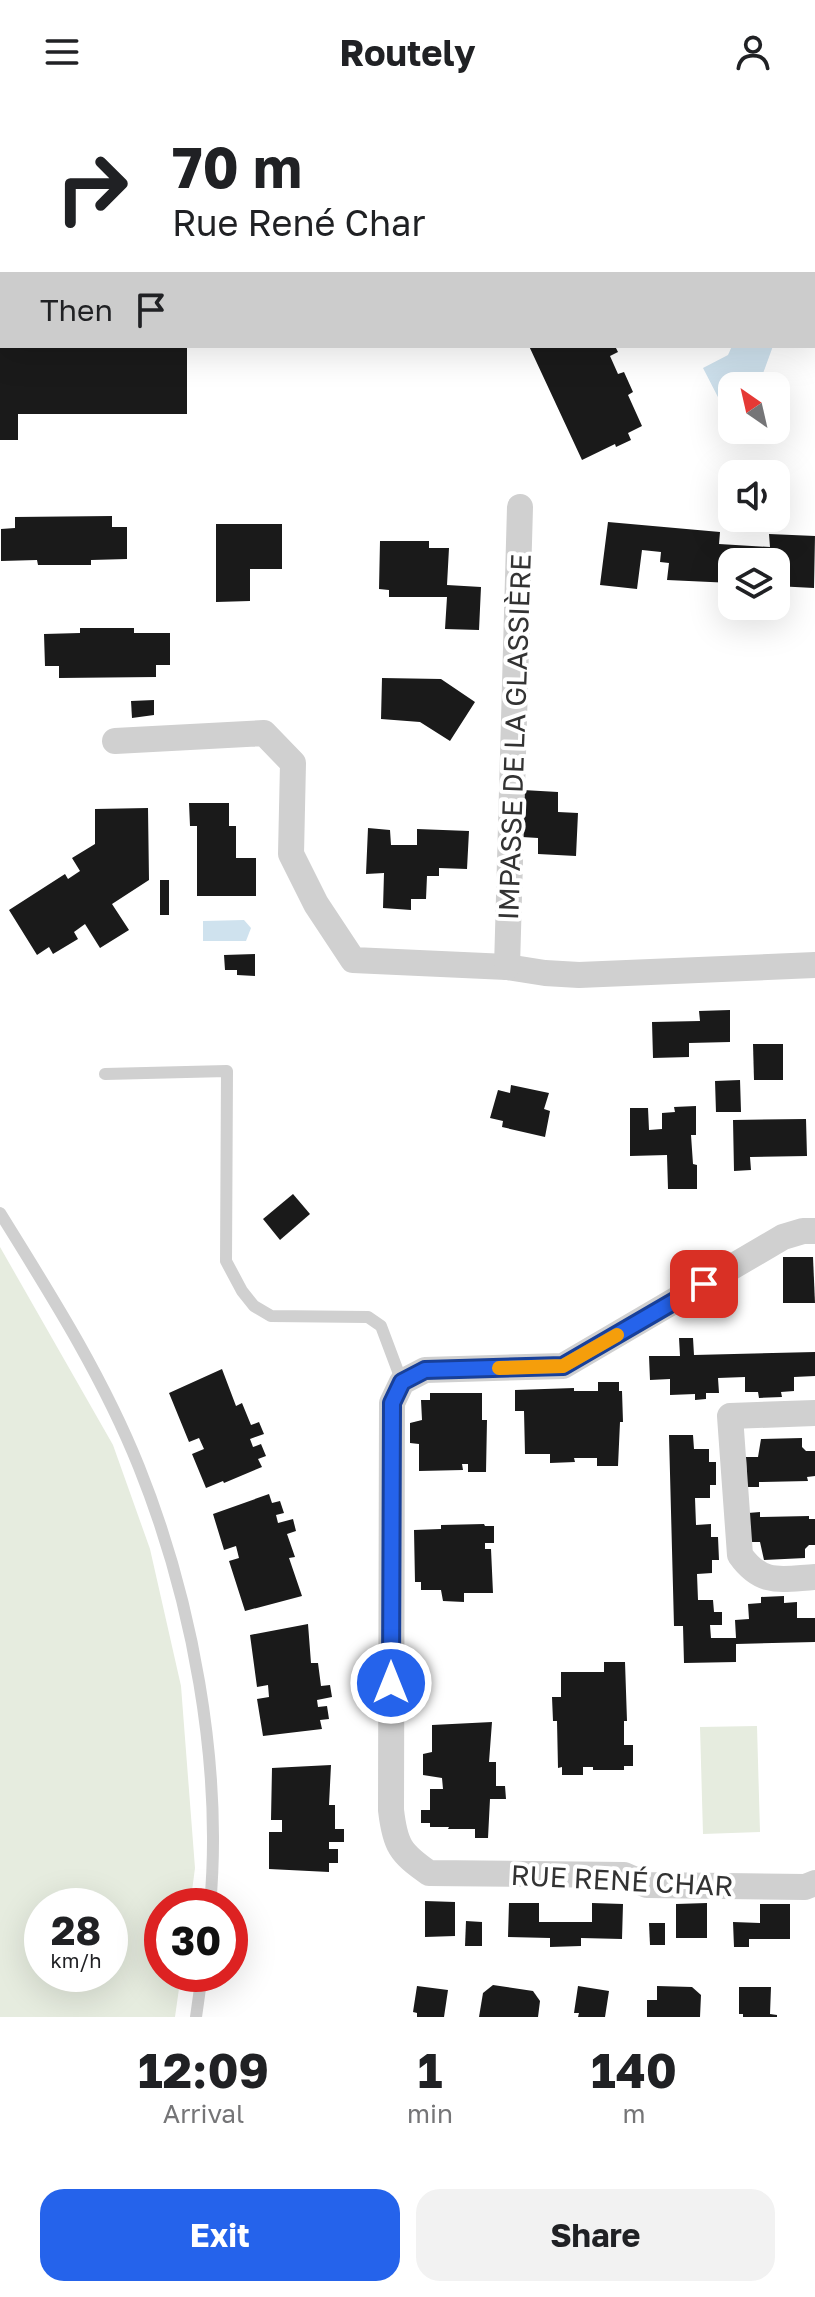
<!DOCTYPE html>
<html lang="en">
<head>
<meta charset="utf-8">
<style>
  :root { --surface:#fff; --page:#f2f2f2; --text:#202124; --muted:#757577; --accent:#2563eb }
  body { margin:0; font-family:"Golos Text",sans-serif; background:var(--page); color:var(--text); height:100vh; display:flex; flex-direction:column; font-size:30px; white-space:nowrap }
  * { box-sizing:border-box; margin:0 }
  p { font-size:26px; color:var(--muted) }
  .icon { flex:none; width:44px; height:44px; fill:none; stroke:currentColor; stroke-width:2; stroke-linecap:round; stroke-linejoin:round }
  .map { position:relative; height:1913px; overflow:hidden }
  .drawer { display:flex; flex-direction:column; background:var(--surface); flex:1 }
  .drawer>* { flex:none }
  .top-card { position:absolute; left:0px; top:0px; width:816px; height:244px; box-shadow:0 8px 32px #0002; background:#fff; color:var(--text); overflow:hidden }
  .needle { width:52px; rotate:326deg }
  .buttons { position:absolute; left:718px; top:268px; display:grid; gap:16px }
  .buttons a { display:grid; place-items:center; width:72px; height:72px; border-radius:16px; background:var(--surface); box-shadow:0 8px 32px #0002; font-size:40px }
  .speed { position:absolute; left:24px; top:1784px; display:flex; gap:16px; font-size:40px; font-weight:700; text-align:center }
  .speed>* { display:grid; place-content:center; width:104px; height:104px; border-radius:50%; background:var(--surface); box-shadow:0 8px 32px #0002; line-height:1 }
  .speed small { font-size:20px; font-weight:400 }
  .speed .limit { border:12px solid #d22; background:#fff; color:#111 }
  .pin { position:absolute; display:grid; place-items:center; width:68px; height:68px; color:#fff; margin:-34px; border-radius:16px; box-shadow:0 4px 12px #0006 }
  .me { position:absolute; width:88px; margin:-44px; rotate:0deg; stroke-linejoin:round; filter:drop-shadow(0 0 6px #0008) }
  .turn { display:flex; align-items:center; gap:28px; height:168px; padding:0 40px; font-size:36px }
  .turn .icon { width:104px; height:104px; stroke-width:2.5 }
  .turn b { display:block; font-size:56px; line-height:68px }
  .then { display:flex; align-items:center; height:76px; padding:0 40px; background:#0003; gap:16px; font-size:30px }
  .eta { display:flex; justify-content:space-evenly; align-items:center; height:136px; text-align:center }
  .eta b { font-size:48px; font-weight:700; line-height:56px }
  .cta { display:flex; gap:16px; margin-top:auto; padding:16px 40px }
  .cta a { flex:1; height:92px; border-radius:24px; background:var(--accent); color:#fff; font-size:32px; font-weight:700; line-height:92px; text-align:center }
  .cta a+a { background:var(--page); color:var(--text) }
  header { display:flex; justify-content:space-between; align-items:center; height:104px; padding:0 40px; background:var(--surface); font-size:36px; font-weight:700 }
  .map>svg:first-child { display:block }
</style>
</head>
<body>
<header><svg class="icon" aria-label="menu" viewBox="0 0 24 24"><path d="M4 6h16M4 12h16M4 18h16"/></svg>Routely<svg class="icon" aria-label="person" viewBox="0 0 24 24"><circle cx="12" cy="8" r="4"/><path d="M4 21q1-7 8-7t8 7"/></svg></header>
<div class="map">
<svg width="815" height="1913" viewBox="0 0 815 1913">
  <rect width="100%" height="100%" fill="#fff"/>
  <g fill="#e6ecdf" fill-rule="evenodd">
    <path d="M0 1143 113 1341 150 1445 181 1582 195 1764 190 1802H162V1870H181L175 1913H0ZM42 1802H110V1870H42Z"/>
    <polygon points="757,1622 760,1728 703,1730 700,1623"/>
  </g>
  <g fill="#cfe2ee">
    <polygon points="732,242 773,242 761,275 748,282 732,282 732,290 720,297 703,264 728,251"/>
    <polygon points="244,816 251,824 246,837 203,837 203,817"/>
  </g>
  <g fill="#1a1a1a">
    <polygon points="0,242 187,242 187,310 18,310 18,336 0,336"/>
    <polygon points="529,242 615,242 618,248 610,252 618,270 624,268 633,288 628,291 642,322 628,329 631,336 616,343 615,340 582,356"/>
    <polygon points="112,412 112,423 127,423 127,455 91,456 91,461 38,461 37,456 1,457 1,425 15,424 15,413"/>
    <polygon points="608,418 720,428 719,440 770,443 769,430 815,432 814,484 776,482 776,458 732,458 732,479 667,476 669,459 660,458 661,448 642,446 637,485 600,481"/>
    <polygon points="216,420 282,420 282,465 250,465 250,497 216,498"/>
    <polygon points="380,437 429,437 429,444 449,444 447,481 481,483 479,526 445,525 447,493 389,493 389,486 379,485"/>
    <polygon points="80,524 134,524 134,529 170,529 170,561 156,561 156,573 59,574 59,562 45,562 44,530 80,529"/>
    <polygon points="382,574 441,575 475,598 450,637 420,618 381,615"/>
    <polygon points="154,596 154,611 132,614 131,597"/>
    <polygon points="523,686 558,688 558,708 578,709 576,752 538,750 538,734 522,733"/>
    <polygon points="189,699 229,699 229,722 236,722 236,754 256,754 256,792 197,792 197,722 190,722"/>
    <polygon points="148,704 149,776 112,800 129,826 100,844 85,820 74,828 78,835 53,850 49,843 37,851 9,806 65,770 68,775 80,767 72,754 95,740 95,705"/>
    <polygon points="368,724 390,726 391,741 417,741 417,725 469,727 467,765 439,764 439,772 427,772 426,795 411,795 411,806 383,804 384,769 366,770"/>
    <rect x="160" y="776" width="9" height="35"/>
    <polygon points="255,850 255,872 237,871 237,866 225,866 224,851"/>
    <polygon points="730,906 730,938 689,939 689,953 653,954 652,918 700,917 699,907"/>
    <polygon points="753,940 783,940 783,976 754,976"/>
    <polygon points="740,976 741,1008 716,1008 715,977"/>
    <polygon points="511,981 549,989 544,1005 550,1007 545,1033 502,1023 503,1017 490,1014 498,986 510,989"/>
    <polygon points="696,1002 696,1031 691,1031 693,1060 697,1061 697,1085 668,1085 667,1051 630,1052 630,1004 648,1004 649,1026 662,1025 662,1009 675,1008 674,1003"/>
    <polygon points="806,1015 807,1052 750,1053 751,1066 734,1067 733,1016"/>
    <polygon points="293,1090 310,1110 280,1136 263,1115"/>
    <polygon points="783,1153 813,1153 815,1199 783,1199"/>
    <polygon points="679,1234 693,1234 694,1251 815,1248 815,1272 794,1273 794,1287 781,1288 782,1293 759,1294 758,1288 745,1288 745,1273 718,1274 719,1289 706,1289 706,1295 695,1296 695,1290 670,1291 670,1275 650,1276 649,1252 680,1252"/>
    <polygon points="222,1265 236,1302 242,1299 251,1321 259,1318 264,1330 250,1335 253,1343 261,1340 266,1352 258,1355 262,1363 224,1379 223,1377 206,1384 192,1350 204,1345 199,1334 189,1338 169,1289"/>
    <polygon points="598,1278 619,1278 619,1287 622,1287 623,1318 620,1318 618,1362 597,1362 597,1354 574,1354 575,1358 550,1359 550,1350 525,1350 524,1307 515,1307 515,1286 574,1284 574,1287 598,1287"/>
    <polygon points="430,1289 482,1289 482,1316 487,1316 486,1368 468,1368 468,1360 462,1360 463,1366 419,1367 419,1340 410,1339 410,1319 422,1316 421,1296 430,1296"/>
    <polygon points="669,1331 693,1331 694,1345 709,1345 709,1358 716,1358 716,1381 710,1381 710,1394 695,1394 696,1421 711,1420 711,1433 718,1433 719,1456 712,1456 712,1469 697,1470 698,1496 713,1496 714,1508 722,1508 722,1521 710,1521 711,1534 736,1534 735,1516 749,1515 748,1500 761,1499 761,1493 784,1492 784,1499 797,1498 797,1514 815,1514 815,1538 736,1540 736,1558 684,1559 683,1522 674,1522"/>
    <polygon points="802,1334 802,1343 806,1347 815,1347 815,1372 807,1373 808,1377 759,1378 759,1383 747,1383 746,1353 758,1353 761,1335"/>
    <polygon points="269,1390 272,1399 280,1397 284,1409 276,1411 278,1419 293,1415 296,1427 287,1430 295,1453 289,1454 302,1492 245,1507 229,1457 239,1454 236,1442 224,1446 213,1410"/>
    <polygon points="760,1408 760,1413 809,1412 809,1415 815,1415 815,1441 809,1441 805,1445 805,1454 764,1456 760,1438 749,1438 748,1409"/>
    <polygon points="484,1420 485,1422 494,1422 494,1439 485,1439 485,1445 491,1445 493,1489 464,1489 464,1498 443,1497 441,1486 421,1486 421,1478 415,1478 414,1426 441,1425 441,1421"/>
    <polygon points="308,1520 311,1559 318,1559 321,1582 330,1581 332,1593 317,1596 318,1603 327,1602 329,1615 320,1616 322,1625 263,1632 257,1595 269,1593 268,1581 257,1583 250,1531"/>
    <polygon points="604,1558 625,1558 627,1617 624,1617 624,1641 633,1641 633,1662 624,1662 624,1666 593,1666 593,1663 583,1663 583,1671 562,1671 562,1663 558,1664 557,1617 553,1617 552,1593 561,1593 561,1568 604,1568"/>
    <polygon points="492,1618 489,1658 496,1658 496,1682 505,1682 506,1695 490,1695 488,1734 475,1734 475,1725 448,1725 449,1723 430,1723 430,1719 421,1719 421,1706 430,1706 430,1685 443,1685 442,1674 423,1671 423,1650 432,1648 432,1621"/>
    <polygon points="331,1661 329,1701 335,1701 335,1725 344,1725 344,1738 329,1738 329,1745 338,1745 338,1759 329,1759 329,1768 269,1765 269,1728 282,1728 282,1716 271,1716 272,1664"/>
    <polygon points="425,1797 455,1798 455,1832 425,1833"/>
    <polygon points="509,1799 539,1799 539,1818 592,1818 592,1799 623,1800 622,1835 581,1834 581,1842 550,1843 550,1834 508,1833"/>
    <polygon points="707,1799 707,1834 676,1834 676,1800"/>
    <polygon points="760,1800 790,1800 790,1835 749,1835 749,1843 734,1843 733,1818 760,1819"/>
    <polygon points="466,1817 482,1818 482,1842 465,1842"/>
    <polygon points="649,1819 665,1819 665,1841 650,1841"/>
    <polygon points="493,1881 533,1887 540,1897 538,1913 479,1913 483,1889"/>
    <polygon points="417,1882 448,1886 444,1913 417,1913 417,1909 413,1908"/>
    <polygon points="578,1882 609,1887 605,1913 578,1913 579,1909 574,1909"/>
    <polygon points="657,1882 692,1883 701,1891 700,1913 647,1913 647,1896 657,1896"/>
    <polygon points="739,1883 771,1883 770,1910 777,1911 777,1913 743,1913 743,1910 739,1910"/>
  </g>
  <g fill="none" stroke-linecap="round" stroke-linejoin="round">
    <g stroke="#d0d0d0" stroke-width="12">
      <polyline points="295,2 296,0"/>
      <polyline points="105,970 227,967 226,1157 242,1187 254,1202 271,1212 368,1213 381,1222 402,1278"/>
      <path d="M0 1109C51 1191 103 1273 139 1363 192 1495 223 1660 210 1802"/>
      <polyline points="196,1913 202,1870"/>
    </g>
    <g stroke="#d0d0d0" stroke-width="26">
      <polyline points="115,637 264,629 293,659 291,750 316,800 353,856 507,863 545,869 579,871 815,861"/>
      <polyline points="507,863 520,403"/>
      <path d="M815 1127H803L783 1133 563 1262 425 1266 402 1278 392 1299 391 1706C395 1741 400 1749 429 1769L624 1771 647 1781 805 1783 815 1779"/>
      <path d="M815 1309 730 1312 740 1451C762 1482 781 1475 815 1473"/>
    </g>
  </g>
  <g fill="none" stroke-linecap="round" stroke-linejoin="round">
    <defs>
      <polyline id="route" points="391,1579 392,1299 402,1278 425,1266 563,1262 704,1180"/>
    </defs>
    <use href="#route" stroke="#184099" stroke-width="20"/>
    <use href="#route" stroke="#2563eb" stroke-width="14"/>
    <polyline stroke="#f59e0b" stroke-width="14" points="499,1264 563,1262 617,1231"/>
  </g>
  <g text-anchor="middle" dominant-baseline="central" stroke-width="8" stroke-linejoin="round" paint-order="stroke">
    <g font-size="28" fill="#333" stroke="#fff">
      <text transform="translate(514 633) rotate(-88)">IMPASSE DE LA GLASSIÈRE</text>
      <text transform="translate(622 1776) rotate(3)">RUE RENÉ CHAR</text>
    </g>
  </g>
</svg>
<div class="buttons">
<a><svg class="needle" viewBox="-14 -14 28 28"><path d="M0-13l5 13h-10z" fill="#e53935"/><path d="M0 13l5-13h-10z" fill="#757577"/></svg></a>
<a><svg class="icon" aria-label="sound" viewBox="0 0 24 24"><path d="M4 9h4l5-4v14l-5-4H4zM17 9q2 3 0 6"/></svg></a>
<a><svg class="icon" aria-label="layers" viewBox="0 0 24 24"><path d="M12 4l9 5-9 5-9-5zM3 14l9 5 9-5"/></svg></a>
</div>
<div class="speed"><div>28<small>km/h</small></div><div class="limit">30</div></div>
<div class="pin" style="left:704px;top:1180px;background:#d93025"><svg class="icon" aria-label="arrive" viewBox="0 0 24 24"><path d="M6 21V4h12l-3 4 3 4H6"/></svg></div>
<svg class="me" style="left:391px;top:1579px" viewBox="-20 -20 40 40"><circle r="17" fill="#2563eb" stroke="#fff" stroke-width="3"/><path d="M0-11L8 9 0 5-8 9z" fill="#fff"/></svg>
<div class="top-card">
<div class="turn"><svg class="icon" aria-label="right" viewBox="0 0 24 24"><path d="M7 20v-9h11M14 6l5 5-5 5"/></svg><div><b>70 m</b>Rue René Char</div></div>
<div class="then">Then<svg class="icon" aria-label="arrive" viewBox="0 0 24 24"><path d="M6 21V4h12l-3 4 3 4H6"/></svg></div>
</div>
</div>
<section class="drawer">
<div class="eta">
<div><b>12:09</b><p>Arrival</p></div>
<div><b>1</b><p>min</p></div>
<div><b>140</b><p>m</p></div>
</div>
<div class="cta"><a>Exit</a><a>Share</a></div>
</section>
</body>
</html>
